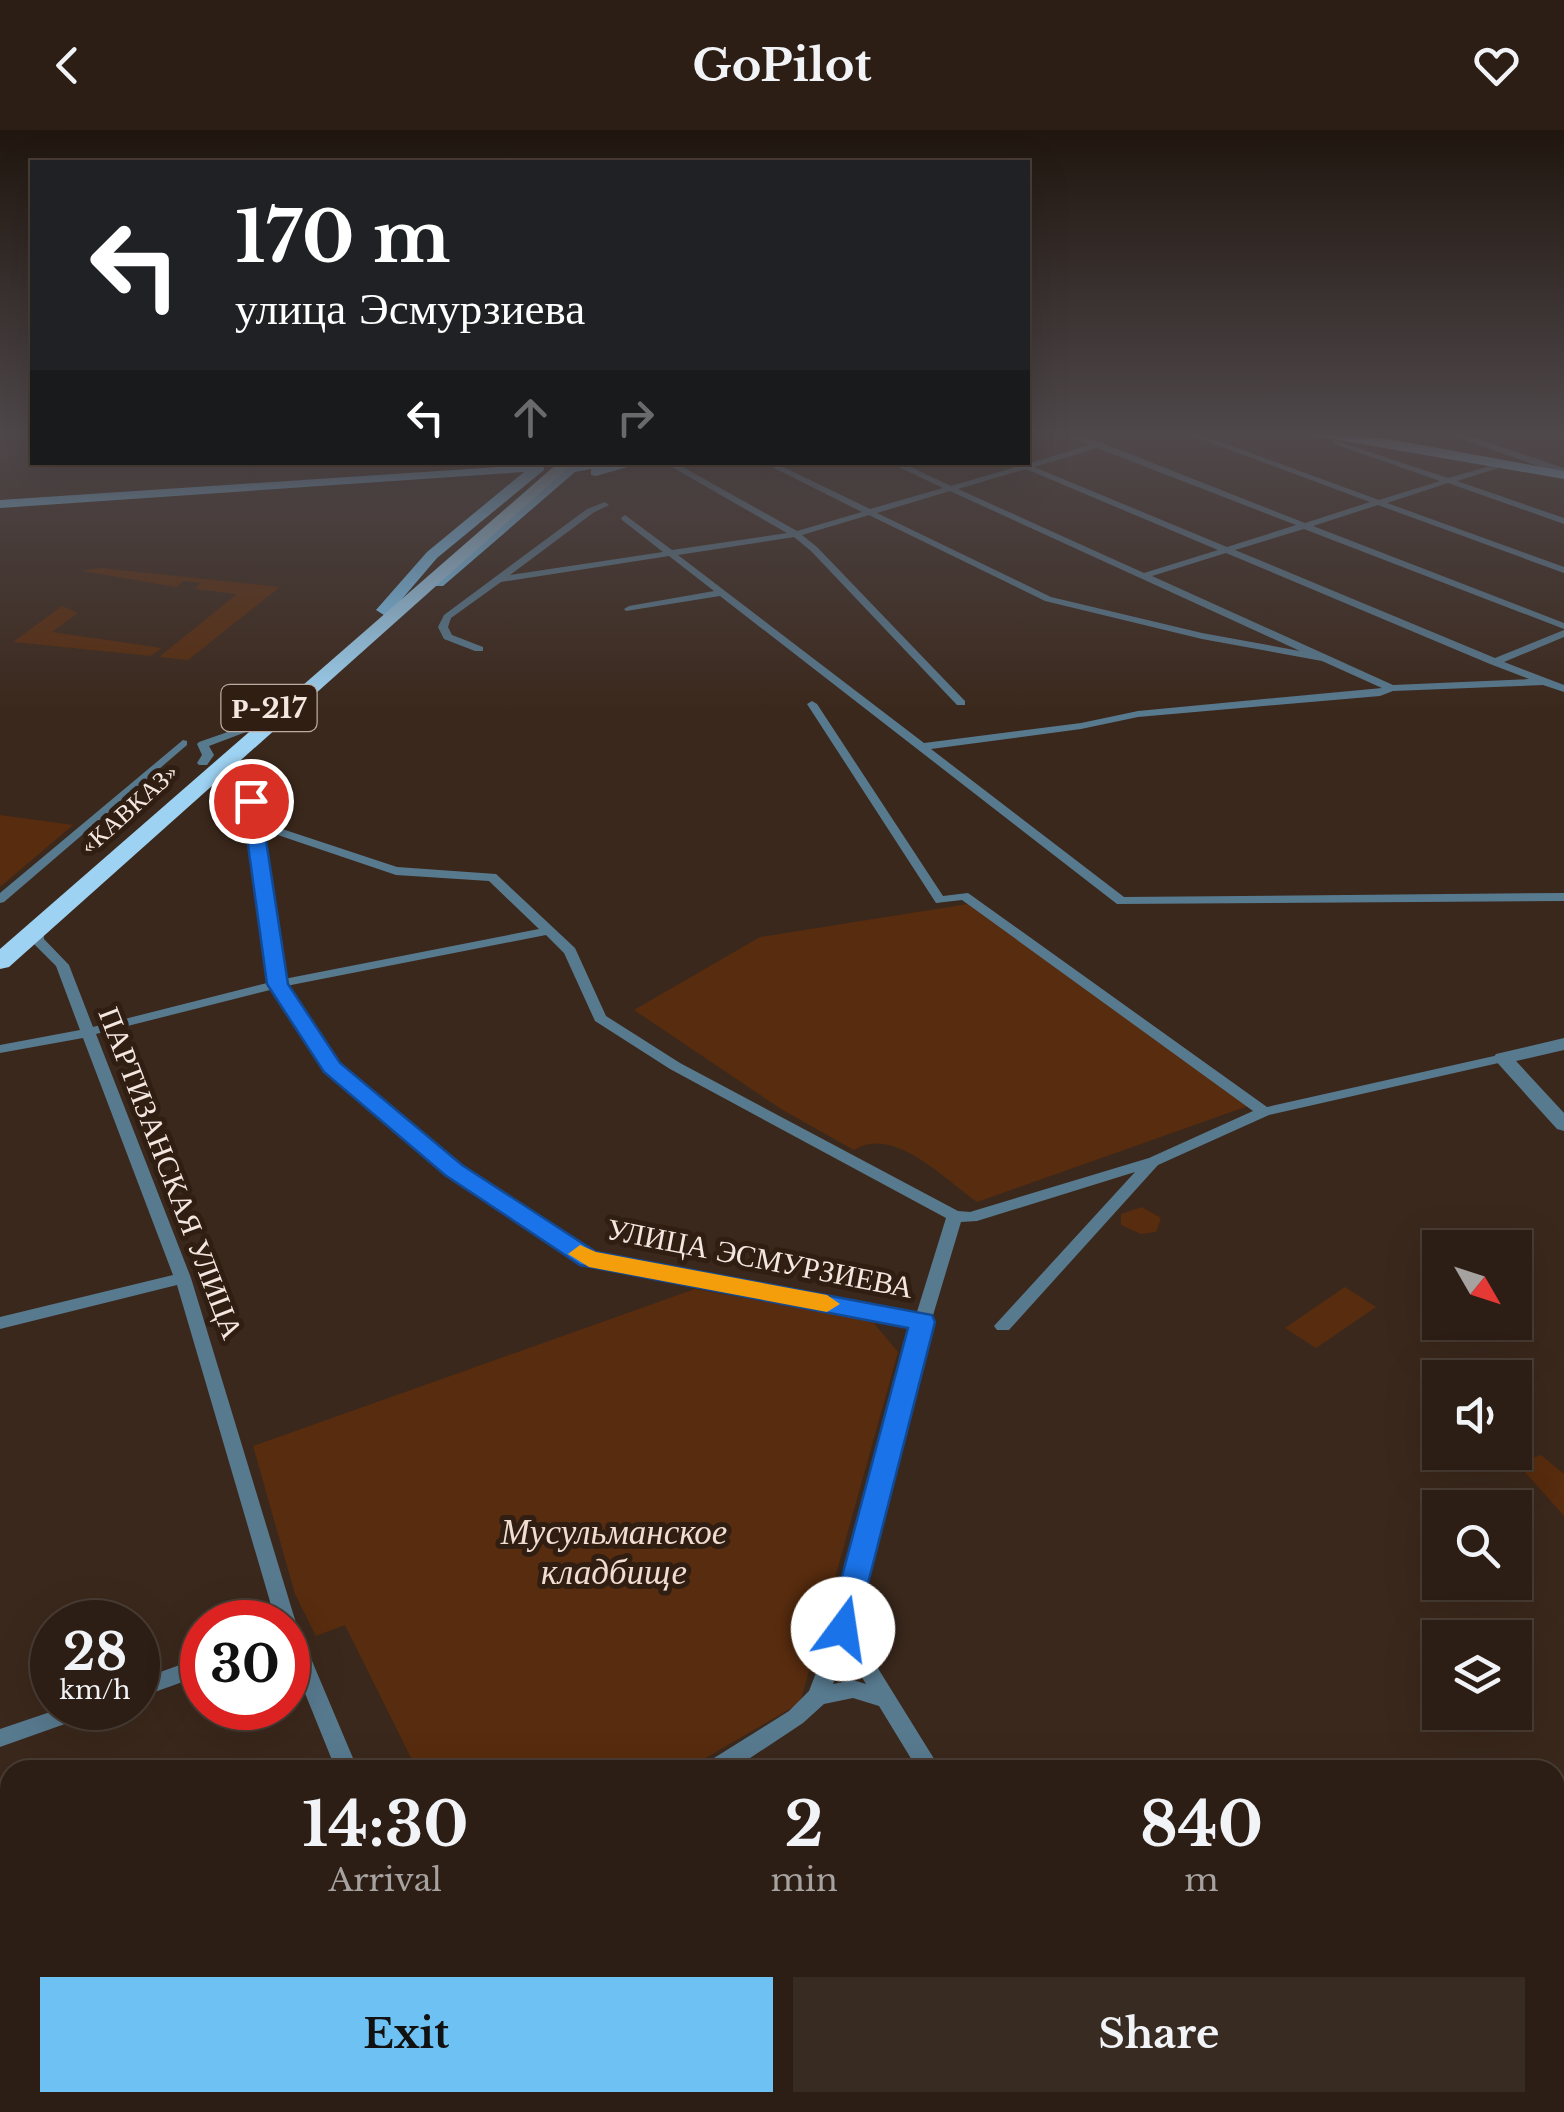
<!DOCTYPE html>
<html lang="en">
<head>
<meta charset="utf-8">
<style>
  :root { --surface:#2c1e15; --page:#382b22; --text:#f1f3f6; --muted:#a6a2a0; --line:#483c34; --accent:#6ec2f3 }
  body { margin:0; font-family:"Libre Baskerville",serif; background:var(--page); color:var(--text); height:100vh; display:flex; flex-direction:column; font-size:38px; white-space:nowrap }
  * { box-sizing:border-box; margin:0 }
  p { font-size:32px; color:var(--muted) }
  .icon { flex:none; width:55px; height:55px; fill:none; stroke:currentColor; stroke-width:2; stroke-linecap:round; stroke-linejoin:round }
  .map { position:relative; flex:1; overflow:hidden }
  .drawer { position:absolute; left:0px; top:1630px; width:1565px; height:352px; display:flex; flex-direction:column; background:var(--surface); border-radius:30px 30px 0 0; box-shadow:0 10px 40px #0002,0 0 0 2px var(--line) }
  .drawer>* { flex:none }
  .banner { position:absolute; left:30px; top:30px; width:1000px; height:305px; border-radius:0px; box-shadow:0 10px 40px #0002,0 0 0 2px var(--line); background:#202124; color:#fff; overflow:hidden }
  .needle { width:65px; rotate:129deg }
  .buttons { position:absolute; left:1422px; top:1100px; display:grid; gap:20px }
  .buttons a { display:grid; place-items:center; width:110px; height:110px; border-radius:0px; background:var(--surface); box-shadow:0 10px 40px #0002,0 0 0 2px var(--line); font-size:50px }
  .speed { position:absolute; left:30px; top:1470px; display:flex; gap:20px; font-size:50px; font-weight:700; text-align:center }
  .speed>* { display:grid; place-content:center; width:130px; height:130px; border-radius:50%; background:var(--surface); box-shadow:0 10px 40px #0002,0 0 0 2px var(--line); line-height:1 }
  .speed small { font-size:25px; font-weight:400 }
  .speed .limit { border:15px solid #d22; background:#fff; color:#111 }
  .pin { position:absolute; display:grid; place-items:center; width:85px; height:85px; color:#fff; margin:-42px; border:5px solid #fff; border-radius:50%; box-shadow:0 2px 10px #0007 }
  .me { position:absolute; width:110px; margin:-55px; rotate:14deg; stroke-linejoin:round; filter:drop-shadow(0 0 8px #0008) }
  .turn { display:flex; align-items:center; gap:35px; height:210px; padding:0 40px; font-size:45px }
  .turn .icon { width:130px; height:130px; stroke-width:2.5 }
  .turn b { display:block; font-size:70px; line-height:85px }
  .lanes { display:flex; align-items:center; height:95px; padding:0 40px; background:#0003; justify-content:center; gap:50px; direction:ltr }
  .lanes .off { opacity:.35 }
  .eta { display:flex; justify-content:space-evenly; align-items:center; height:170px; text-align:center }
  .eta b { font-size:60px; font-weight:700; line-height:70px }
  .cta { display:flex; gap:20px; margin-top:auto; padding:20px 40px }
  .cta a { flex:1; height:115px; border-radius:0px; background:var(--accent); color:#111; font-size:40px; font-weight:700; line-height:115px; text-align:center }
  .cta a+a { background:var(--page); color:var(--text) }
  header { display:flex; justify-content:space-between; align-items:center; height:130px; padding:0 40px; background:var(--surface); font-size:45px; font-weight:700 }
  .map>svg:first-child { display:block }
</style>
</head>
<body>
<header><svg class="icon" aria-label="back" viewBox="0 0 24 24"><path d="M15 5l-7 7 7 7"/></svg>GoPilot<svg class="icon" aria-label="heart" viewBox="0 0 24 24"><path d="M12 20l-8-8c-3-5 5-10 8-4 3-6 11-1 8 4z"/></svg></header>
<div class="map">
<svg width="1564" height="1982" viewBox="0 0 1564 1982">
  <rect width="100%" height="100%" fill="#3b281c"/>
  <g fill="#582c0e">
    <polygon points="100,438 280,457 188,530 159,527 237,464 195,459 201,453 184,451 176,457 82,441"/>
    <polygon points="62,476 78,483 52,502 162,518 151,526 13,512"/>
    <polygon points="0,685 73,695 0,757"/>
    <path d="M968 774 1248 976 977 1072C944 1049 894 995 854 1020L781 979 634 880 760 807Z"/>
    <polygon points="1142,1077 1161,1088 1156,1102 1141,1104 1121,1095 1121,1084"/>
    <polygon points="1345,1157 1376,1177 1316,1218 1285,1198"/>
    <polygon points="695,1159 872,1191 898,1222 800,1573 685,1640 417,1640 345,1495 316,1506 295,1464 253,1316"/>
    <polygon points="1541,1325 1564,1344 1564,1386 1517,1333"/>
  </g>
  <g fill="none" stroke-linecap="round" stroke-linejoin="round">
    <g fill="#587a8f" fill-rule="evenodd">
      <path d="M1066 305H1078L1102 313 1305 393 1370 372 1190 305H1202L1379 370 1440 351 1334 314V310L1448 348 1508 331V335L1457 351 1564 388V394L1448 353 1387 373 1564 437V443L1378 375 1313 396 1564 493V499L1304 399 1235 420 1495 528 1564 500V507L1504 532 1564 555V562L1543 555 1393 561 1380 566 1138 587 1081 599 931 619 1124 767 1564 763V771L1117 774 720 466 626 481 624 479 629 476 714 461 669 426 501 452 451 488 448 497 452 505 483 517V521H475L444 509 438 497 444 485 587 379 605 372 609 375 593 383 510 445 663 422 622 390 621 388 625 385 672 420 787 403 663 332H674L797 401 862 382 762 332H773L870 379 943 358 888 332H900L951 356 1019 336 1012 332 1027 334 1089 315ZM1097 318 1296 395 1227 417 1034 337ZM1026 339 1218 420 1144 443 958 359ZM950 361 1300 521 1202 503 1051 467 877 383ZM869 385 1045 471 1202 509 1322 531 1382 558 1138 581 1081 593 924 613 678 425 794 407 811 421 957 575H965V571L817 417 802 405ZM1226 423 1490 534 1529 549 1393 555 1152 446Z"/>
      <path d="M812 571 817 574 943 766 968 763 1267 977 1503 924 1510 928 1503 932 1269 985 1158 1035 1009 1200H997L994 1196 1135 1042 977 1091 961 1092 931 1192 853 1498 941 1640H918L879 1576 853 1568 824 1574 803 1593 732 1640H703L706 1633 789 1581 809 1561 833 1499 912 1196 583 1133 449 1043 327 940 274 859 96 904 191 1148 296 1493 358 1640H336L288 1521V1492H276L177 1155 0 1199V1187L173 1145 83 908 0 923V915L80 900 56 836 30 810 33 794H43L44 809 69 835 93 897 271 852 250 694 239 648 223 626 229 623 233 624 251 648 261 692 397 737 496 744 575 818 606 886 680 933 958 1081 970 1082 1149 1028 1253 981 962 770 936 773 807 574ZM263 700 396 745 489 751 539 799 284 849ZM546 805 564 823 595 891 670 939 946 1088 916 1185 594 1124 459 1037 337 934 286 856ZM845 1520 866 1554 853 1550 833 1554Z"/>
      <polygon points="242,597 247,600 246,602 209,616 214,625 207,635 199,635 197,633 202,625 197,614 199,612"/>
      <polygon points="183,610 187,611 187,615 4,772 0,773 0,763"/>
      <polygon points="202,1527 202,1545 138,1568 138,1550"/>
      <polygon points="62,1578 97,1578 93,1584 0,1617 0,1599"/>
      <polygon points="1564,1862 1564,1886 1555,1887 1555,1863"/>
      <polygon points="754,1972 779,1972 782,1982 756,1982"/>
    </g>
    <g fill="#587a8f" fill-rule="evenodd">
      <polygon points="1450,305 1466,305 1564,338 1564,345"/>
      <polygon points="1564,908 1564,920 1516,931 1564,983 1564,1001 1557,999 1493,928 1496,924"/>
    </g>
    <g fill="#7ec6f2" fill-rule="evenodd">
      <polygon points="1309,305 1383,308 1564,341 1564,349"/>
      <polygon points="584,332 645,332 596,346 591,345 591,339 575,342 443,456 431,456 431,450 566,336"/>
      <polygon points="544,334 544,340 437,428 390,483 384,485 376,480 427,422 524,342 0,378 0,370"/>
    </g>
    <polygon fill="#9ed2f2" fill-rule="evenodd" points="559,332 575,332 9,837 0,839 0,819"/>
  </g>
  <linearGradient id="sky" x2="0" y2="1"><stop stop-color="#20160f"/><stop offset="0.52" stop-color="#4f484b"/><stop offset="1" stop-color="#4f484b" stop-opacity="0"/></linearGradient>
  <rect width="1564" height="583" fill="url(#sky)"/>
  <polygon fill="#1a73e8" stroke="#114b97" stroke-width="2.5" points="251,666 260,671 288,854 340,933 462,1035 596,1122 932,1185 935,1192 854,1508 843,1511 832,1508 828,1499 908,1198 580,1135 445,1045 324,942 267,854 242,671"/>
  <polygon fill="#f59e0b" points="580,1115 596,1122 827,1165 840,1174 827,1182 589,1137 568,1124"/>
  <g text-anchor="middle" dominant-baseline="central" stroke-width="10" stroke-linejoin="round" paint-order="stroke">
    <g font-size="25" fill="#f4e7e0" stroke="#311e13">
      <text transform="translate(129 679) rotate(-42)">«КАВКАЗ»</text>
    </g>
    <rect fill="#311e13" stroke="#baaba2" stroke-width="2.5" x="221.5" y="555" width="95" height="46" rx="8"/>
    <g font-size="28" font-weight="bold" fill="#f4e7e0">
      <text x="269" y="578">Р-217</text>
    </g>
    <g font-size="30" fill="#f4e7e0" stroke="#311e13">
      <text transform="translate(171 1043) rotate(69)">ПАРТИЗАНСКАЯ УЛИЦА</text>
      <text transform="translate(760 1128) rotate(11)">УЛИЦА ЭСМУРЗИЕВА</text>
    </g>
    <g font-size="35" font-style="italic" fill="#f2ddd1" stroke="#311e13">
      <text x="614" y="1401">Мусульманское<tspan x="614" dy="40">кладбище</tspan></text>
    </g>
  </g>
</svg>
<div class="buttons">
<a><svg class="needle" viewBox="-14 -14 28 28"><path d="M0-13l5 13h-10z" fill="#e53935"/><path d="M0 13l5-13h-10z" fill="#a6a2a0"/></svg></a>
<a><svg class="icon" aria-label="sound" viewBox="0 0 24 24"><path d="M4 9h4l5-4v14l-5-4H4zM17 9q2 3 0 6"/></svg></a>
<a><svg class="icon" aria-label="search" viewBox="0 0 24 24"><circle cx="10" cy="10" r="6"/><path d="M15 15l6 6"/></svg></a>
<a><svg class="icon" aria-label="layers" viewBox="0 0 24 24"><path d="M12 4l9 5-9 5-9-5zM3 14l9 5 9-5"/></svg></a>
</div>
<div class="speed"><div>28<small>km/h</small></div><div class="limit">30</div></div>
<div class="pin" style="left:251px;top:671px;background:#d93025"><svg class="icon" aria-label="arrive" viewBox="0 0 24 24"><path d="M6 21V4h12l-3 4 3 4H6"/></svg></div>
<svg class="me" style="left:843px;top:1499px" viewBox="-20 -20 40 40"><circle r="19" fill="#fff"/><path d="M0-13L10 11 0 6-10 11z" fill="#1a73e8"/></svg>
<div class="banner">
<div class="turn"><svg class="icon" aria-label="left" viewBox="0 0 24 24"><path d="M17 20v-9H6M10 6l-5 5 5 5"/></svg><div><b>170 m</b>улица Эсмурзиева</div></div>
<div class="lanes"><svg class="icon" aria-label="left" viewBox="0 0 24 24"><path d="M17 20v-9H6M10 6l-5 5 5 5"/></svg><svg class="icon off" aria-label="ahead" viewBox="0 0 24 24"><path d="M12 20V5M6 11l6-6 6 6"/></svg><svg class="icon off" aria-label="right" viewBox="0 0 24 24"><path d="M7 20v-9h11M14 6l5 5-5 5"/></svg></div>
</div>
<section class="drawer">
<div class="eta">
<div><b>14:30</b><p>Arrival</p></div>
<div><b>2</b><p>min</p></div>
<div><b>840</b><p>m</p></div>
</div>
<div class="cta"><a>Exit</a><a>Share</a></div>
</section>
</div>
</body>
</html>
